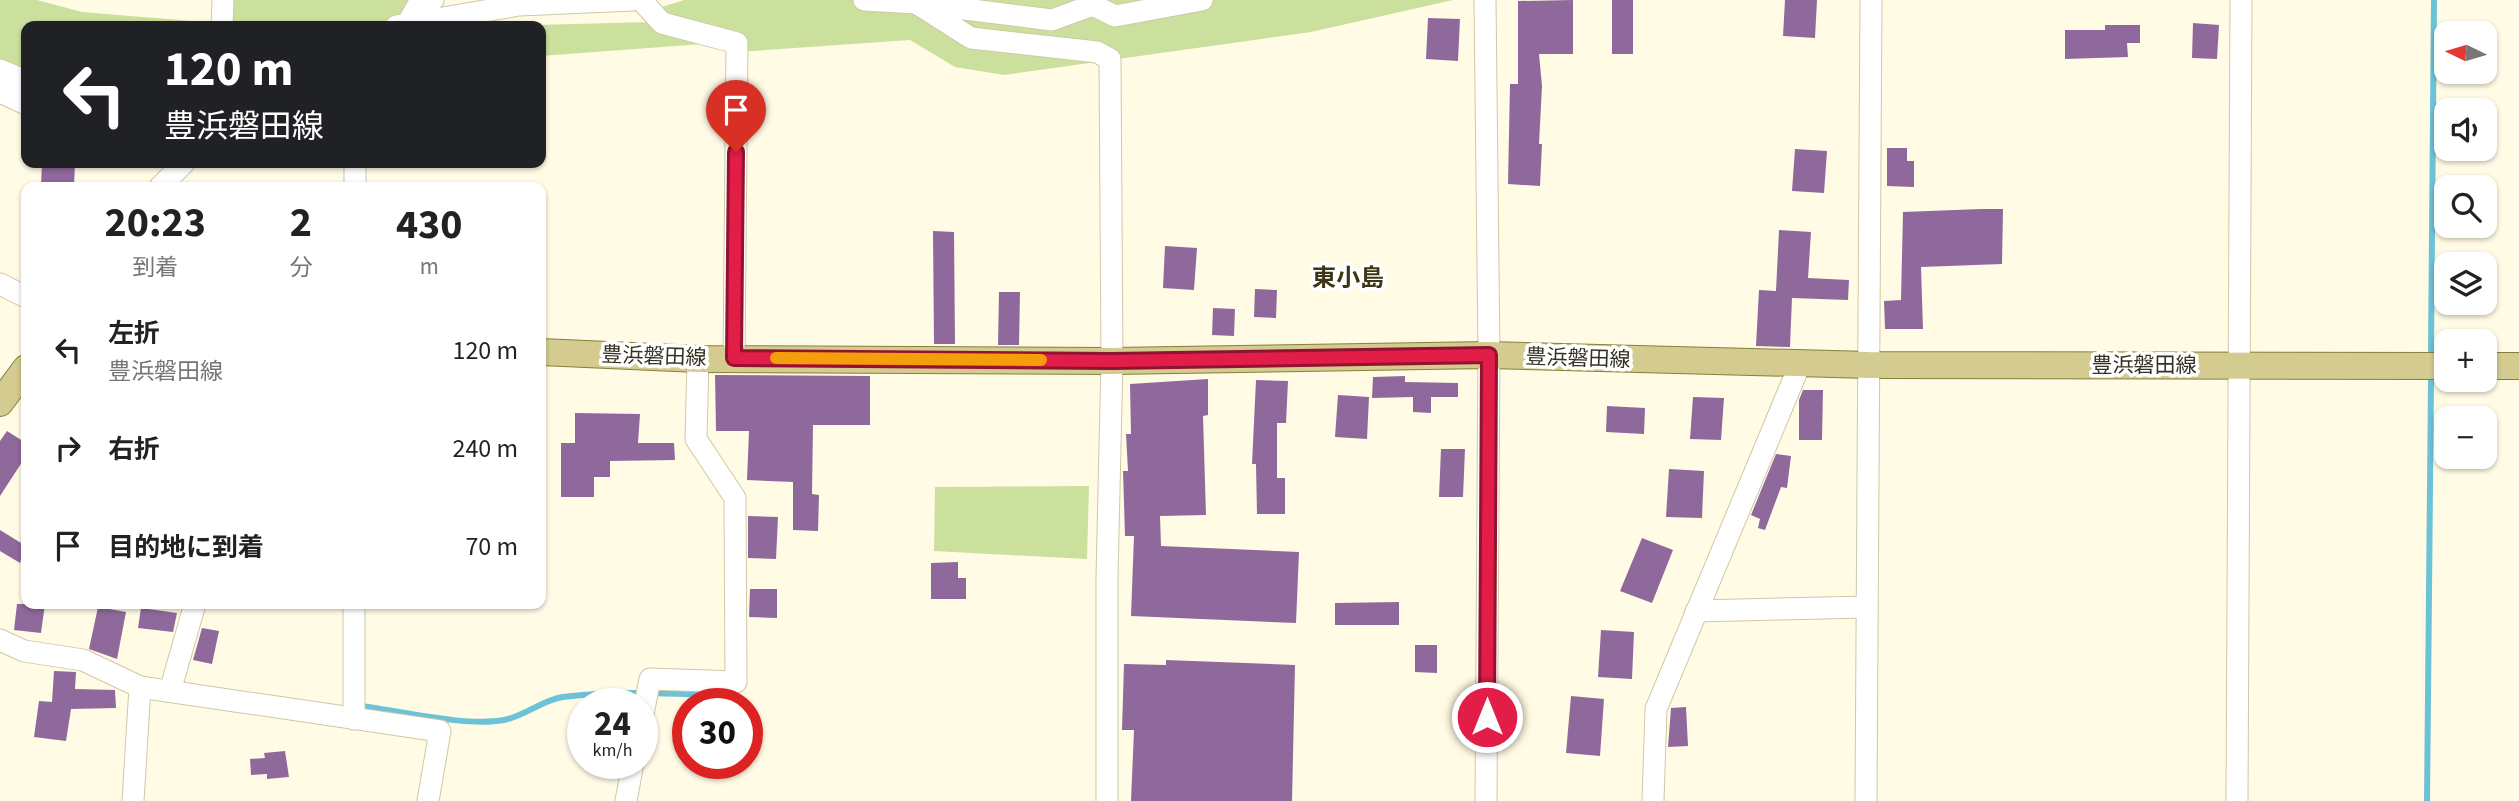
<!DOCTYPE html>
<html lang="ja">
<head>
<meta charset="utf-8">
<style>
  :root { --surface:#fff; --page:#f2f2f2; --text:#222; --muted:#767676 }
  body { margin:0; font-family:"Source Sans 3","Noto Sans JP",sans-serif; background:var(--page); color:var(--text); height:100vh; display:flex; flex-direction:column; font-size:26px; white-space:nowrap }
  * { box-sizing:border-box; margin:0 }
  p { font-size:23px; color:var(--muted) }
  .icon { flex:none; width:38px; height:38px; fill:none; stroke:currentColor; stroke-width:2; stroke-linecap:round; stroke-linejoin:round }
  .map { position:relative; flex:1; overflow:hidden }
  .drawer { position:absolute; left:21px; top:182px; width:525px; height:427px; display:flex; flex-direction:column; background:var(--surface); border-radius:14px; box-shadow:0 2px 5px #0004 }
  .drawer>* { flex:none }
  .top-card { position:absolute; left:21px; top:21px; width:525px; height:147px; border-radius:14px; box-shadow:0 2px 5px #0004; background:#202124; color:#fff; overflow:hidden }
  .needle { width:46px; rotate:275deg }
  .controls { position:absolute; left:2434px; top:21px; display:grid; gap:14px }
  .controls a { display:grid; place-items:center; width:63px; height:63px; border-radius:14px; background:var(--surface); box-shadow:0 2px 5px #0004; font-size:35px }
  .speed { position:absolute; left:567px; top:688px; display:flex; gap:14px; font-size:35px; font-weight:700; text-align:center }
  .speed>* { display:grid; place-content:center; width:91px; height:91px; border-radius:50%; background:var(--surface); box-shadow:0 2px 5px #0004; line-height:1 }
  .speed small { font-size:18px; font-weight:400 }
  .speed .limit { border:10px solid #d22; background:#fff; color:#111 }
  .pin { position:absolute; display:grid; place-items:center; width:60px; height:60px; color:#fff; margin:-72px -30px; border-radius:50% 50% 50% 0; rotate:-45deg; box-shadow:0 0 7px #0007 }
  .pin .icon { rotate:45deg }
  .me { position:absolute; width:77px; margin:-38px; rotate:0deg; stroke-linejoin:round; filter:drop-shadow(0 0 5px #0008) }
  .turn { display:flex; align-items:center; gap:24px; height:147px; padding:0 28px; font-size:32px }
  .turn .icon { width:91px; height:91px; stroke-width:2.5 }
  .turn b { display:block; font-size:49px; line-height:60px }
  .eta { display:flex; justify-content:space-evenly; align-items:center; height:119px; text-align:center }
  .eta b { font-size:42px; font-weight:700; line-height:49px }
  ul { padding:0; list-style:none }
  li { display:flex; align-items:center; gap:21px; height:98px; padding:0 28px }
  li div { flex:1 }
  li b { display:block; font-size:26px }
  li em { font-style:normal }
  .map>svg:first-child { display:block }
</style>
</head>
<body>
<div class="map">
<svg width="2519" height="801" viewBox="0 0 2519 801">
  <rect width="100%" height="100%" fill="#fffbe5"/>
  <g fill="#cce09e">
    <polygon points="0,0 37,0 82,12 216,23 215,26 26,26 26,104 0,92"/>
    <polygon points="227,0 443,0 400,26 225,26"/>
    <polygon points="684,0 1453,0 1311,32 1004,75 955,67 910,40 737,52 640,14"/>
    <polygon points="651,22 702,44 541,56 541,26 503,26"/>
    <polygon points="1089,486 1087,559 934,551 935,487"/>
  </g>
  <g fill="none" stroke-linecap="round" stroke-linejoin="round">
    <g stroke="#6cc3d7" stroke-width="6">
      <polyline points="2431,350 2434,0"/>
      <path d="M361 706C401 711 466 727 504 720 525 716 542 700 563 697 619 690 678 694 734 696"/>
      <polyline points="2427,801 2431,381"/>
    </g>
  </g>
  <g fill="#90699c">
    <polygon points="1573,0 1573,54 1539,54 1542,86 1539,144 1542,144 1540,186 1508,184 1510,84 1518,84 1518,1"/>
    <rect x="1612" y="0" width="21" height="54"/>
    <polygon points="1785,0 1817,0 1815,38 1783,36"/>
    <polygon points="1428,18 1460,19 1458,61 1426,59"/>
    <polygon points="2193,23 2219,25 2217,59 2192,58"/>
    <polygon points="2105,25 2140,25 2140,43 2127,43 2128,57 2065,59 2065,30 2105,30"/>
    <polygon points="1887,148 1907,148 1907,161 1914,161 1914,187 1887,186"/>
    <polygon points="1795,149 1827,151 1824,193 1792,191"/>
    <polygon points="42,163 75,163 74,186 41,185"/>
    <polygon points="1981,209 2003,209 2002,264 1921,267 1923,329 1885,329 1884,301 1901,300 1903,212"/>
    <polygon points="1779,230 1811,232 1808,278 1849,280 1848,300 1792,298 1790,347 1756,346 1759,290 1776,291"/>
    <polygon points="933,231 954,232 955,344 934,344"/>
    <polygon points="1165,246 1197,248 1194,290 1163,288"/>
    <polygon points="1255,289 1277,290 1276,318 1254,317"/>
    <polygon points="999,292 1020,292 1019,345 998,345"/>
    <polygon points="1213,308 1235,309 1234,336 1212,335"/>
    <polygon points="715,375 870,376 870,425 813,425 812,494 819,495 818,531 793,530 793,482 747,480 749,431 716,431"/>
    <polygon points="1405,376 1405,382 1458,383 1458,397 1431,397 1431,413 1413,412 1413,397 1372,398 1373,377"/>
    <polygon points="1208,379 1208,415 1203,416 1206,515 1160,516 1161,546 1299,552 1296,623 1131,616 1134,536 1125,536 1123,471 1128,471 1126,434 1131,434 1130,384"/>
    <polygon points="1256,380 1288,381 1286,423 1277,423 1277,478 1285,478 1285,514 1257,514 1256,464 1252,464"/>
    <polygon points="1803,390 1823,390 1822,440 1799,440 1799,400"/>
    <polygon points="1338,395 1369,397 1367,439 1335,437"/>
    <polygon points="1693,397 1724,398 1721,440 1690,439"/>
    <polygon points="1607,406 1645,408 1644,434 1606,432"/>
    <polygon points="575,413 640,414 638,443 674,443 675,460 610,461 610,477 594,477 594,497 561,497 561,443 575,443"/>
    <polygon points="7,431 26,443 26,456 0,496 0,441"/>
    <polygon points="1441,449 1465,449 1463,497 1439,497"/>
    <polygon points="1776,454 1791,456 1787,488 1781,487 1765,530 1758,528 1760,519 1751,515"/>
    <polygon points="1669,469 1704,471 1702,518 1666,517"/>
    <polygon points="748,516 778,517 776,559 748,558"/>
    <polygon points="0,530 26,546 20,563 0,551"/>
    <polygon points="1642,538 1673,550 1652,603 1620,591"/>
    <polygon points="958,562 958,578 966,578 966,599 931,599 931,563"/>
    <polygon points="750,589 777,589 777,618 749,617"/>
    <polygon points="1399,602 1399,625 1335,625 1335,603"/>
    <polygon points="17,604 45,604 41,633 14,630"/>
    <polygon points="98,607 126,612 117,659 89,649"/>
    <polygon points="141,608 177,613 173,632 138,628"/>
    <polygon points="202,628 219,631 212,664 193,660"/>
    <polygon points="1601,630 1634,632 1632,679 1598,677"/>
    <polygon points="1415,645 1437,645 1437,673 1415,672"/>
    <polygon points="1166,660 1295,665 1292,801 1131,801 1134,730 1122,730 1124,664 1166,665"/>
    <polygon points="54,671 76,672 75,689 115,690 116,708 71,709 66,741 34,737 39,701 52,702"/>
    <polygon points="1571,696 1604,699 1600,756 1566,753"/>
    <polygon points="1686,707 1688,746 1668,747 1671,708"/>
    <polygon points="285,751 289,777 267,779 267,774 251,775 250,759 265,758 264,753"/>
  </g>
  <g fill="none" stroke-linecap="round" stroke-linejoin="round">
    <defs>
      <g id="minor">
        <polyline points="641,0 662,23 737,43 734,358"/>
        <polyline points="864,0 916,3 1052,20 1093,5 1096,0"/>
        <polyline points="1485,0 1489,355 1486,801"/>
        <polyline points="916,3 971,38 1097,52 1110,59 1112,361 1107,577 1107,801"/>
        <polyline points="1093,5 1115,16 1202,0"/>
        <polyline points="222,26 223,0"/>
        <polyline points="396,26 519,5 633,0"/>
        <polyline points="406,26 418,5 433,0"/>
        <polyline points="0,70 26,81"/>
        <polyline points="0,92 26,104"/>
        <polyline points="160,187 184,163"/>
        <polyline points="355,187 355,163"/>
        <polyline points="0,284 26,297"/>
        <polyline points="1696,611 1867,607"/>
        <polyline points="0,640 24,651 83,660 140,687 440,731 428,801"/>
        <polyline points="170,691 195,604"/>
        <polyline points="354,719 354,604"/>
        <polyline points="642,719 650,679 736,682 735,498 696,439 698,359"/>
        <polyline points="133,801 140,687"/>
        <polyline points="626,801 633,763"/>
        <polyline points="1653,801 1656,709 1800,364"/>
        <polyline points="1866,801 1871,0"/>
        <polyline points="2237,801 2241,0"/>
      </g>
      <g id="major">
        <polyline points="541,352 698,359 1112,361 1489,355 1869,365 2446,366"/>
        <polyline points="2485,366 2519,366"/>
        <polyline points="0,403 26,368"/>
      </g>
    </defs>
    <use href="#minor" stroke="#cfc8a5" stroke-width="23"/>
    <use href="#major" stroke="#887f3a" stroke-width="28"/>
    <use href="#minor" stroke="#fff" stroke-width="21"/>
    <use href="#major" stroke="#d3cb90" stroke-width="26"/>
  </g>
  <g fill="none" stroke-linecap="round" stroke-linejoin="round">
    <defs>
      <polyline id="route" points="736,152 734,358 1112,361 1489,355 1487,717"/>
    </defs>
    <use href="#route" stroke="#92132f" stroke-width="18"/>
    <use href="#route" stroke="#e11d48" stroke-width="12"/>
    <polyline stroke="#f59e0b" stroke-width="12" points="776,358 1041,360"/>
  </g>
  <g text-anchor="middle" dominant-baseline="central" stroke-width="7" stroke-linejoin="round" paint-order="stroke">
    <g font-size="21" fill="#343123" stroke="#fff">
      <text transform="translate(654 356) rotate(2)">豊浜磐田線</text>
      <text transform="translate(1578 358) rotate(2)">豊浜磐田線</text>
      <text x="2144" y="365">豊浜磐田線</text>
    </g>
    <g font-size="24" font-weight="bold" fill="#3c3617" stroke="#fff">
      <text x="1348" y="278">東小島</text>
    </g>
  </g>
</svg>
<div class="controls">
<a><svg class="needle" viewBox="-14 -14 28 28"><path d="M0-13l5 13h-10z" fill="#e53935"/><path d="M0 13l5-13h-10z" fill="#767676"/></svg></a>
<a><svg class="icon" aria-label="sound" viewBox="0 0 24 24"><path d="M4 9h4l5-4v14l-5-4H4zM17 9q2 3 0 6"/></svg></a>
<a><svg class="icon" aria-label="search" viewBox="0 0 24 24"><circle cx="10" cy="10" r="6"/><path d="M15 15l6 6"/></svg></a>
<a><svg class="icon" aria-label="layers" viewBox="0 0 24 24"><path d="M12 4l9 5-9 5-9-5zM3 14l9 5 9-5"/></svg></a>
<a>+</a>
<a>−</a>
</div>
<div class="speed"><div>24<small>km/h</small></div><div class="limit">30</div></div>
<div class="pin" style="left:736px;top:152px;background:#d93025"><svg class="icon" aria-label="arrive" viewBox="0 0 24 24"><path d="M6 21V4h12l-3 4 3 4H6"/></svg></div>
<svg class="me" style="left:1487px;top:717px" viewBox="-20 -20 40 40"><circle r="17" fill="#e11d48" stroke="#fff" stroke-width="3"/><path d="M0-11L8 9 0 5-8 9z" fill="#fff"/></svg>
<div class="top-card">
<div class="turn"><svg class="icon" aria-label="left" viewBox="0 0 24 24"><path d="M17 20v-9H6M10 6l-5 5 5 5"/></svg><div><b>120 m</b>豊浜磐田線</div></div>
</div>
<section class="drawer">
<div class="eta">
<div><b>20:23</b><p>到着</p></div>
<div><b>2</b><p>分</p></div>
<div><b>430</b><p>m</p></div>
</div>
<ul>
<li><svg class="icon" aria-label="left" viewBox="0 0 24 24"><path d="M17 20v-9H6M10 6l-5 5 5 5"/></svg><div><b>左折</b><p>豊浜磐田線</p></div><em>120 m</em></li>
<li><svg class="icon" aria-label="right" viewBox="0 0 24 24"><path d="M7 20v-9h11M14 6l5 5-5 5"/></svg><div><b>右折</b></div><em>240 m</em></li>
<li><svg class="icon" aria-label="arrive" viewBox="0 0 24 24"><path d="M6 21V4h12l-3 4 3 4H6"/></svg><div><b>目的地に到着</b></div><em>70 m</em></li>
</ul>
</section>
</div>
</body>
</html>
